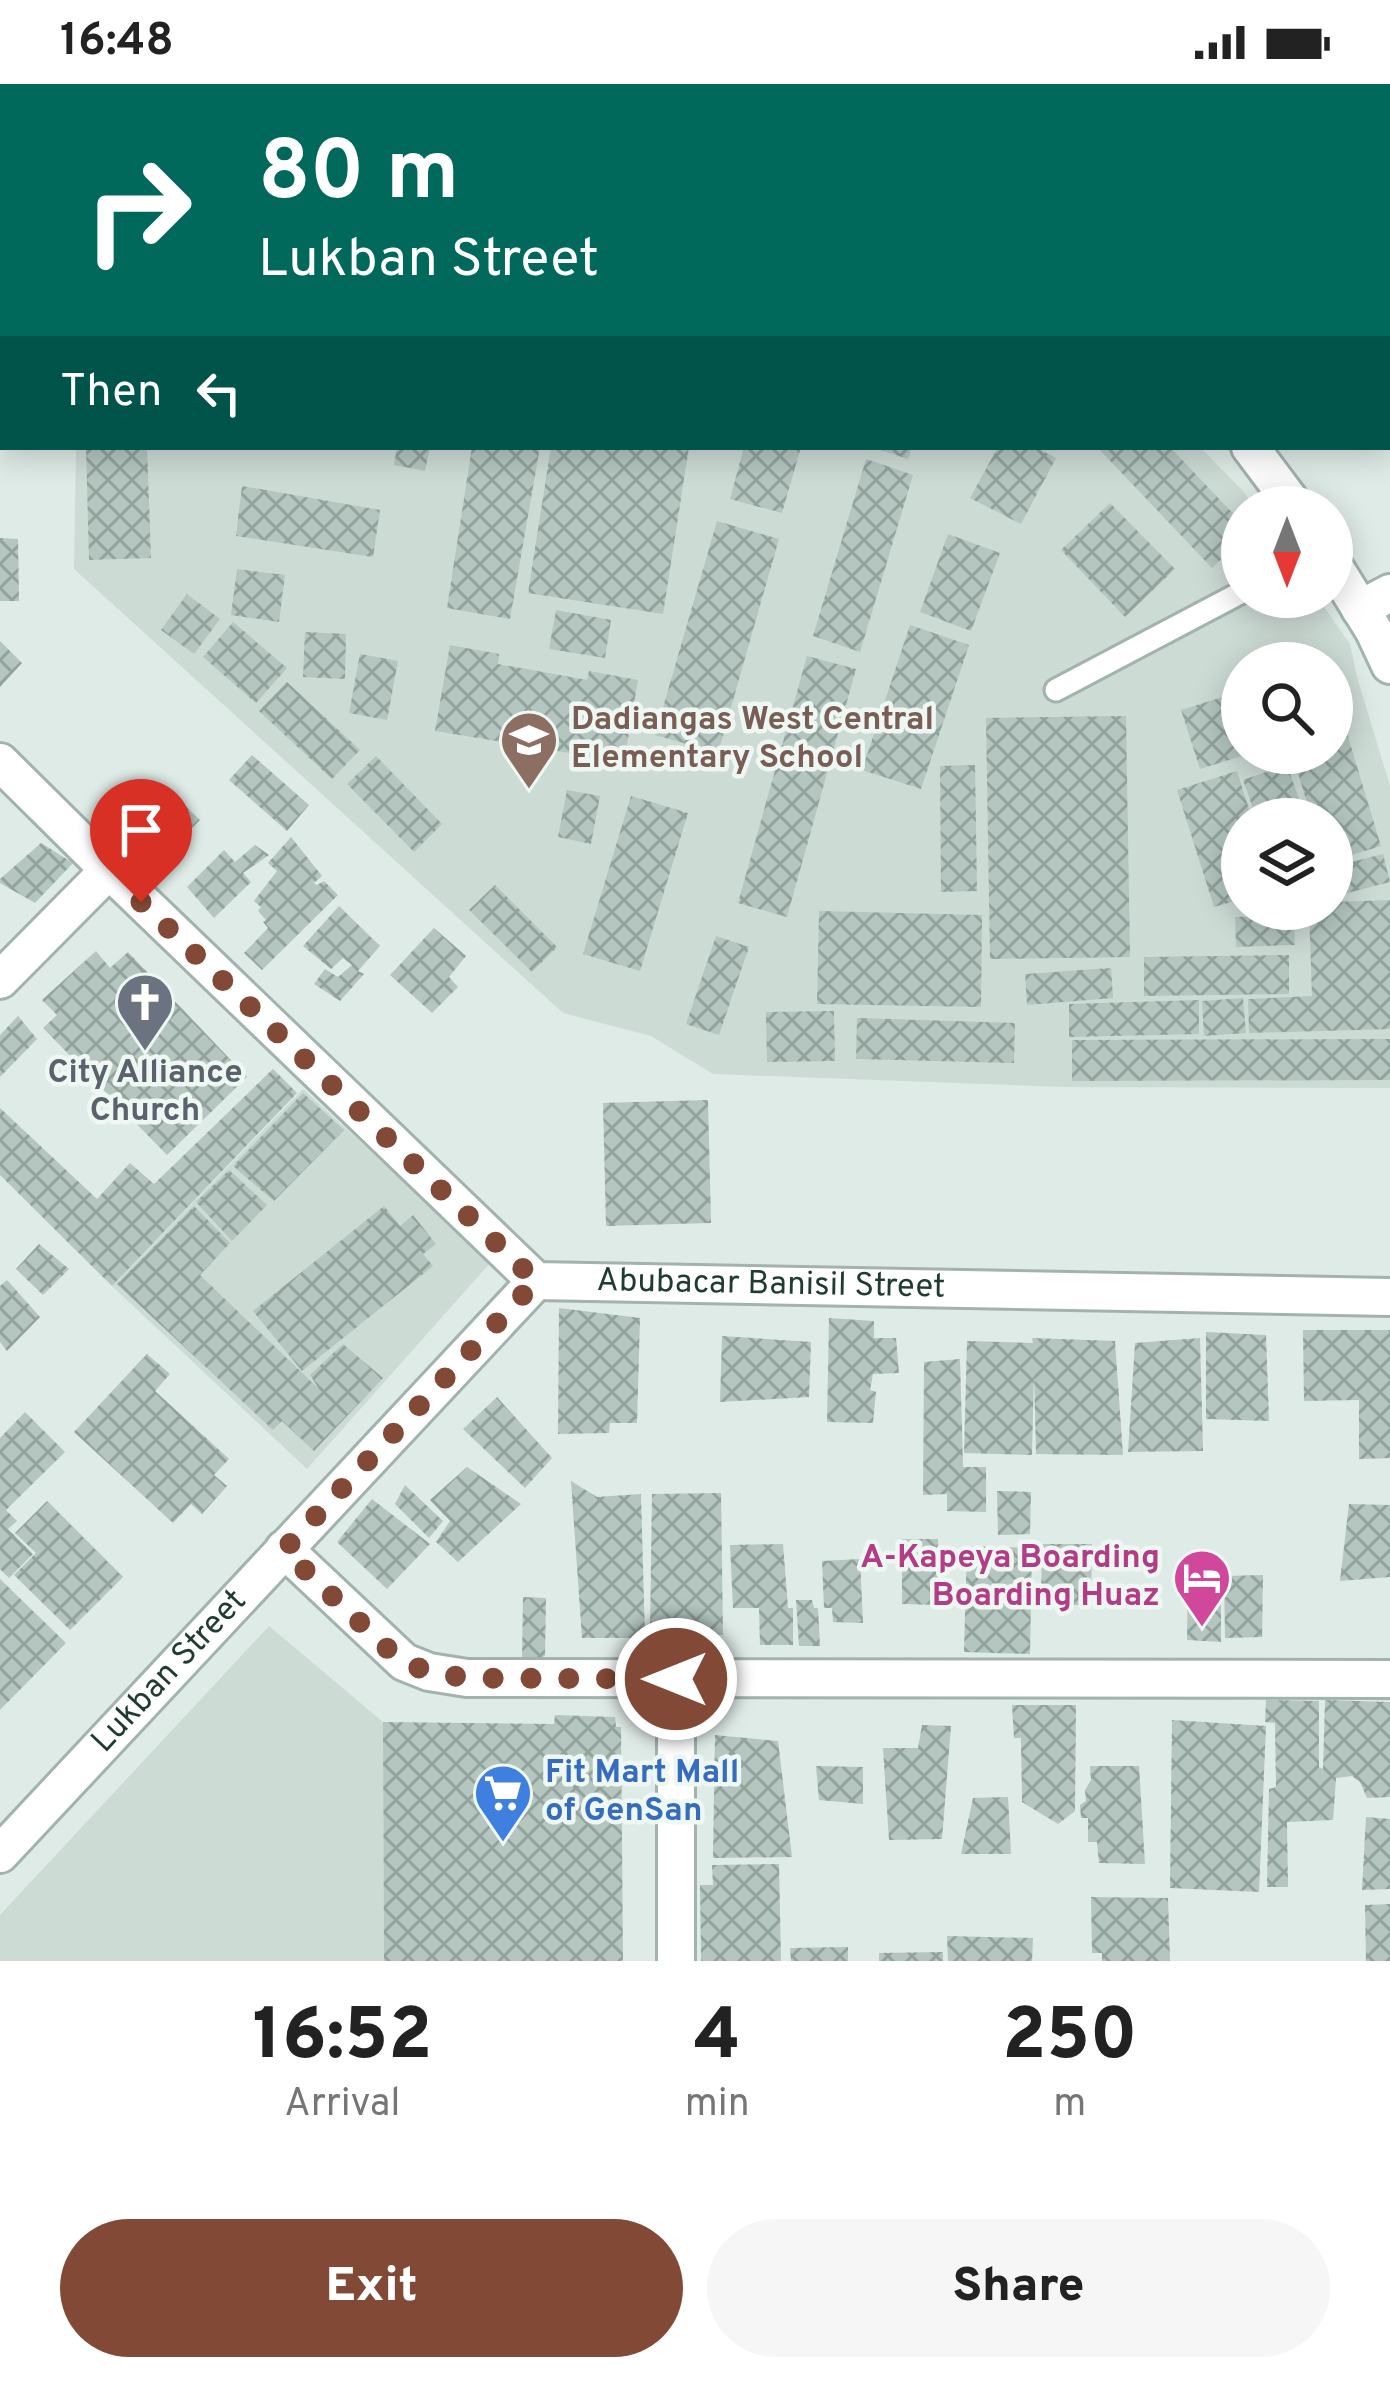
<!DOCTYPE html>
<html lang="en">
<head>
<meta charset="utf-8">
<style>
  :root { --surface:#fff; --page:#f6f6f6; --text:#222; --muted:#767676; --accent:#824a36 }
  body { margin:0; font-family:Overpass,sans-serif; background:var(--page); color:var(--text); height:100vh; display:flex; flex-direction:column; font-size:45px; white-space:nowrap }
  * { box-sizing:border-box; margin:0 }
  p { font-size:39px; color:var(--muted) }
  .icon { flex:none; width:66px; height:66px; fill:none; stroke:currentColor; stroke-width:2; stroke-linecap:round; stroke-linejoin:round }
  .map { position:relative; height:1877px; overflow:hidden }
  .side { display:flex; flex-direction:column; background:var(--surface); flex:1 }
  .side>* { flex:none }
  .hud { position:absolute; left:0px; top:0px; width:1392px; height:366px; box-shadow:0 6px 30px #0003; background:#00695c; color:#fff; overflow:hidden }
  .needle { width:78px; rotate:180deg }
  .buttons { position:absolute; left:1221px; top:402px; display:grid; gap:24px }
  .buttons a { display:grid; place-items:center; width:132px; height:132px; border-radius:50%; background:var(--surface); box-shadow:0 6px 30px #0003; font-size:60px }
  .pin { position:absolute; display:grid; place-items:center; width:102px; height:102px; color:#fff; margin:-123px -51px; border-radius:50% 50% 50% 0; rotate:-45deg; box-shadow:0 0 12px #0007 }
  .pin .icon { rotate:45deg }
  .me { position:absolute; width:132px; margin:-66px; rotate:270deg; stroke-linejoin:round; filter:drop-shadow(0 0 9px #0008) }
  .turn { display:flex; align-items:center; gap:42px; height:252px; padding:0 60px; font-size:54px }
  .turn .icon { width:156px; height:156px; stroke-width:2.5 }
  .turn b { display:block; font-size:84px; line-height:102px }
  .then { display:flex; align-items:center; height:114px; padding:0 60px; background:#0003; gap:24px; font-size:45px }
  .eta { display:flex; justify-content:space-evenly; align-items:center; height:204px; text-align:center }
  .eta b { font-size:72px; font-weight:800; line-height:84px }
  .primary-button { display:flex; gap:24px; margin-top:auto; padding:24px 60px }
  .primary-button a { flex:1; height:138px; border-radius:72px; background:var(--accent); color:#fff; font-size:48px; font-weight:800; line-height:138px; text-align:center }
  .primary-button a+a { background:var(--page); color:var(--text) }
  .status { display:flex; justify-content:space-between; align-items:center; height:84px; padding:0 60px; background:var(--surface); direction:ltr }
  .status svg { height:33px; fill:currentColor }
  .map>svg:first-child { display:block }
</style>
</head>
<body>
<div class="status"><b>16:48</b><svg viewBox="0 0 49 12"><path d="M0 12V9h3v3zM5 12V6h3v6zM10 12V3h3v9zM15 12V0h3v12zM26 1h20v11H26zM47 4h2v5h-2z"/></svg></div>
<div class="map">
<svg width="1390" height="1877" viewBox="0 0 1390 1877">
  <defs>
    <pattern id="building-cross-hatch" width="8" height="8" patternUnits="userSpaceOnUse" patternTransform="scale(3)"><rect width="8" height="8" fill="#b4c6bf"/><path d="M0 0l8 8M0 8l8-8" fill="none" stroke="#92a29c"/></pattern>
  </defs>
  <rect width="100%" height="100%" fill="#dfebe6"/>
  <g fill="#cddbd5" fill-rule="evenodd">
    <polygon points="640,0 980,0 980,3 662,3"/>
    <path d="M76 363H1200L1243 407 1254 423H1242V513H1317L1350 560 1357 593 1390 702V1004L1065 1003 713 990 651 952 563 929 74 485ZM1242 579H1332V669H1242ZM1242 735H1332V825H1242Z"/>
    <polygon points="303,1005 491,1178 307,1385 112,1202"/>
    <polygon points="269,1542 383,1638 384,1877 0,1877 0,1831"/>
  </g>
  <g fill="url(#building-cross-hatch)">
    <polygon points="86,363 147,363 151,474 89,476"/>
    <polygon points="397,363 430,363 425,387 394,381"/>
    <polygon points="472,363 540,363 510,535 447,524"/>
    <polygon points="551,363 689,363 663,530 528,509"/>
    <polygon points="744,363 801,363 782,429 730,415"/>
    <polygon points="872,363 912,363 908,375"/>
    <polygon points="998,363 1035,363 1056,374 1021,440 970,414"/>
    <polygon points="1097,363 1170,363 1242,439 1242,456 1212,484"/>
    <polygon points="866,375 913,391 860,568 813,552"/>
    <polygon points="242,402 380,426 373,473 236,452"/>
    <polygon points="1110,419 1175,485 1125,533 1061,466"/>
    <polygon points="717,437 779,455 718,669 655,651"/>
    <polygon points="948,450 1000,469 971,547 920,528"/>
    <polygon points="0,454 18,455 19,517 0,517"/>
    <polygon points="237,485 285,491 279,538 231,531"/>
    <polygon points="187,510 220,535 194,570 161,546"/>
    <polygon points="556,526 611,536 605,574 549,565"/>
    <polygon points="233,538 287,584 256,619 203,573"/>
    <polygon points="910,541 969,561 921,705 862,686"/>
    <polygon points="305,548 346,550 345,595 303,593"/>
    <polygon points="0,557 22,579 0,603"/>
    <polygon points="450,561 499,570 498,580 587,596 589,587 638,596 624,678 435,647"/>
    <polygon points="360,570 398,577 387,636 349,629"/>
    <polygon points="807,572 856,585 787,833 738,819"/>
    <polygon points="287,598 360,666 332,695 259,627"/>
    <polygon points="1242,607 1242,672 1200,685 1181,626"/>
    <polygon points="1126,632 1130,873 990,875 986,634"/>
    <polygon points="1346,646 1381,762 1332,777 1332,735 1312,735 1292,669 1332,669 1332,650"/>
    <polygon points="252,671 309,721 287,747 229,696"/>
    <polygon points="376,672 442,740 414,768 347,700"/>
    <polygon points="975,681 977,807 941,808 940,682"/>
    <polygon points="1287,681 1306,735 1257,735 1243,696"/>
    <polygon points="1237,687 1252,735 1242,735 1242,815 1214,823 1177,706"/>
    <polygon points="567,706 600,712 591,760 558,753"/>
    <polygon points="631,712 688,729 640,887 583,870"/>
    <polygon points="177,714 200,736 162,774 136,756"/>
    <polygon points="291,753 322,792 314,799 317,801 324,797 338,811 262,886 244,869 268,844 263,838 266,836 258,827 261,823 254,817 277,787 268,779"/>
    <polygon points="41,759 73,779 35,819 0,799 0,795"/>
    <polygon points="255,761 269,771 243,789 251,798 214,834 187,803 224,766 235,778"/>
    <polygon points="1383,770 1390,798 1332,813 1332,783"/>
    <polygon points="495,801 557,863 532,888 469,826"/>
    <polygon points="1390,816 1390,945 1249,949 1248,915 1312,912 1309,825 1332,825 1332,818"/>
    <polygon points="339,822 380,862 358,887 364,890 340,917 314,900 325,885 338,893 352,881 343,874 331,885 303,862"/>
    <polygon points="819,827 982,831 981,923 817,920"/>
    <polygon points="1294,831 1295,861 1236,863 1235,833"/>
    <polygon points="434,844 466,872 449,893 458,903 432,929 390,891"/>
    <polygon points="716,852 749,863 719,951 686,940"/>
    <polygon points="96,867 110,884 128,868 247,993 167,1071 43,944 57,931 42,916"/>
    <polygon points="1289,871 1289,910 1144,912 1144,873"/>
    <polygon points="1111,884 1113,914 1027,921 1025,890"/>
    <polygon points="1243,914 1246,949 1204,952 1202,917"/>
    <polygon points="1199,916 1199,950 1069,953 1069,920"/>
    <polygon points="834,927 835,977 767,978 766,928"/>
    <polygon points="18,932 37,955 0,993 0,951"/>
    <polygon points="857,934 1015,939 1014,979 856,975"/>
    <polygon points="1390,955 1390,996 1072,997 1072,956"/>
    <polygon points="273,985 297,1009 112,1202 0,1091 0,1024 97,1115 130,1079 154,1100"/>
    <polygon points="303,1009 344,1046 274,1117 233,1082"/>
    <polygon points="708,1016 711,1139 606,1142 603,1019"/>
    <polygon points="229,1086 267,1121 232,1157 196,1118"/>
    <polygon points="194,1122 230,1159 200,1191 319,1305 310,1291 343,1260 383,1294 314,1367 282,1337 273,1346 117,1200"/>
    <polygon points="384,1122 400,1142 413,1131 436,1160 423,1170 433,1182 302,1287 253,1227"/>
    <polygon points="39,1160 69,1185 43,1211 16,1185"/>
    <polygon points="7,1196 40,1233 7,1267 0,1258 0,1202"/>
    <polygon points="559,1224 640,1234 637,1339 610,1339 609,1349 558,1350"/>
    <polygon points="829,1234 874,1237 874,1254 896,1254 899,1289 873,1290 870,1306 876,1308 873,1339 827,1338"/>
    <polygon points="1303,1246 1390,1246 1390,1374 1359,1375 1359,1316 1304,1317"/>
    <polygon points="1206,1248 1266,1251 1269,1337 1206,1335"/>
    <polygon points="722,1252 811,1258 809,1313 720,1318"/>
    <polygon points="1032,1254 1115,1257 1123,1371 1036,1370 1034,1289 1032,1371 964,1369 967,1257 1033,1259"/>
    <polygon points="1200,1254 1203,1367 1128,1368 1135,1259"/>
    <polygon points="147,1270 170,1290 155,1307 229,1375 214,1391 227,1402 202,1430 191,1420 173,1439 74,1348"/>
    <polygon points="960,1275 963,1383 986,1383 986,1428 947,1427 947,1410 923,1411 924,1278"/>
    <polygon points="497,1313 552,1374 525,1404 463,1345"/>
    <polygon points="25,1328 65,1368 6,1426 17,1437 8,1445 33,1470 9,1494 0,1485 0,1354"/>
    <polygon points="467,1383 521,1420 458,1478 436,1458 450,1437 430,1416"/>
    <polygon points="571,1397 597,1413 641,1410 645,1554 582,1554"/>
    <polygon points="405,1401 443,1437 429,1454 395,1420"/>
    <polygon points="997,1407 1031,1408 1030,1450 998,1451"/>
    <polygon points="721,1409 723,1551 650,1550 652,1410"/>
    <polygon points="372,1415 430,1460 387,1505 337,1458"/>
    <polygon points="47,1417 123,1493 70,1546 14,1491 36,1469 15,1449"/>
    <polygon points="1349,1420 1390,1421 1390,1493 1340,1497"/>
    <polygon points="902,1455 938,1455 940,1521 902,1520"/>
    <polygon points="783,1460 788,1524 793,1524 793,1561 760,1561 759,1524 733,1524 730,1461"/>
    <polygon points="1042,1460 1092,1460 1091,1521 1041,1521"/>
    <polygon points="967,1462 1032,1464 1030,1570 964,1568"/>
    <polygon points="860,1475 863,1539 833,1538 832,1524 824,1524 822,1477"/>
    <polygon points="1188,1488 1221,1491 1221,1558 1187,1556"/>
    <polygon points="1263,1491 1262,1553 1225,1554 1224,1492"/>
    <polygon points="0,1495 66,1559 0,1626"/>
    <polygon points="523,1513 546,1514 545,1572 522,1578"/>
    <polygon points="796,1516 812,1516 814,1524 818,1524 820,1562 799,1562"/>
    <polygon points="1266,1616 1319,1617 1319,1683 1323,1685 1325,1616 1390,1618 1390,1713 1367,1714 1360,1698 1352,1692 1336,1694 1333,1736 1287,1738 1288,1803 1267,1803 1269,1705 1276,1703 1275,1639 1265,1638"/>
    <polygon points="1012,1621 1076,1621 1075,1727 1058,1740 1022,1718 1021,1654 1014,1654"/>
    <polygon points="555,1631 615,1633 616,1643 621,1643 623,1877 384,1877 383,1638 554,1640"/>
    <polygon points="1172,1636 1266,1642 1259,1808 1170,1804"/>
    <polygon points="922,1641 951,1642 942,1755 889,1756 883,1664 918,1664"/>
    <polygon points="715,1651 778,1657 792,1773 713,1774"/>
    <polygon points="816,1682 863,1683 863,1720 819,1716"/>
    <polygon points="1090,1682 1139,1682 1145,1780 1099,1779 1097,1758 1088,1758 1088,1734 1081,1734 1080,1721 1086,1717 1085,1706 1091,1696"/>
    <polygon points="1008,1713 1011,1770 961,1770 973,1714"/>
    <polygon points="1366,1733 1390,1735 1390,1805 1362,1806"/>
    <polygon points="779,1780 781,1877 701,1877 700,1801 713,1801 712,1781"/>
    <polygon points="1091,1813 1168,1814 1170,1877 1102,1877 1102,1869 1092,1869"/>
    <polygon points="1390,1820 1390,1877 1366,1877 1365,1821"/>
    <polygon points="947,1852 1033,1854 1032,1877 948,1877"/>
    <polygon points="848,1863 848,1877 791,1877 790,1864"/>
    <polygon points="943,1868 943,1877 879,1877 879,1869"/>
  </g>
  <g fill="none" stroke-linecap="round" stroke-linejoin="round">
    <defs>
      <polyline id="service" points="1056,606 1242,508"/>
      <g id="minor">
        <polyline points="1042,3 1045,0"/>
        <polyline points="1360,525 1390,509"/>
        <path id="s1" d="M0 678 109 786 536 1197 1390 1213"/>
        <polyline points="0,896 109,786"/>
        <polyline points="284,1465 404,1578 429,1588 467,1594 1390,1595"/>
        <path id="s2" d="M0 1770 536 1197"/>
        <polyline points="676,1877 676,1595"/>
      </g>
      <g id="tertiary">
        <polyline points="0,53 3,53"/>
        <polyline points="1250,363 1295,423"/>
        <polyline points="1332,479 1374,547 1390,581"/>
      </g>
    </defs>
    <use href="#service" stroke="#a2b3ad" stroke-width="27"/>
    <use href="#minor" stroke="#a2b3ad" stroke-width="42"/>
    <use href="#tertiary" stroke="#a2b3ad" stroke-width="42"/>
    <use href="#service" stroke="#fff" stroke-width="21"/>
    <use href="#minor" stroke="#fff" stroke-width="36"/>
    <use href="#tertiary" stroke="#fff" stroke-width="36"/>
  </g>
  <g fill="none" stroke-linecap="round" stroke-linejoin="round">
    <polyline stroke="#824a36" stroke-width="21" stroke-dasharray="0 37.8" points="141,818 536,1197 284,1466 391,1568 404,1578 429,1588 467,1594 676,1595"/>
  </g>
  <defs>
    <symbol id="school-pin" viewBox="-11 -11 22 30"><path d="M0 17L-7.5 6A9.5 9.5 0 1 1 7.5 6Z" fill="#8d6e63" stroke="#eff7f3"/><path d="M0-5L7-2L0 1L-7-2ZM-4 1L0 2.5L4 1V4Q0 6-4 4Z" fill="#fff"/></symbol>
    <symbol id="church-pin" viewBox="-11 -11 22 30"><path d="M0 17L-7.5 6A9.5 9.5 0 1 1 7.5 6Z" fill="#6b7280" stroke="#eff7f3"/><path d="M-1.2-6h2.4v3.5h3.3v2.4h-3.3V6h-2.4V-.1h-3.3v-2.4h3.3Z" fill="#fff"/></symbol>
    <symbol id="hotel-pin" viewBox="-11 -11 22 30"><path d="M0 17L-7.5 6A9.5 9.5 0 1 1 7.5 6Z" fill="#d1479c" stroke="#eff7f3"/><path d="M-6-4.5h1.5V1H6V5H4.5V3h-9V5H-6ZM-4 0a1.8 1.8 0 1 1 3.6 0ZM.5 0V-2.5h3Q6-2.5 6 0Z" fill="#fff"/></symbol>
    <symbol id="supermarket-pin" viewBox="-11 -11 22 30"><path d="M0 17L-7.5 6A9.5 9.5 0 1 1 7.5 6Z" fill="#3f7fe0" stroke="#eff7f3"/><path d="M-6-5.5h2.5l.6 2H6L4.5 2H-2.5L-4.4-4H-6ZM-1.5 3.2a1.3 1.3 0 1 0 .1 0ZM3 3.2a1.3 1.3 0 1 0 .1 0Z" fill="#fff"/></symbol>
  </defs>
  <g fill-rule="evenodd">
    <use href="#school-pin" x="496" y="623" width="66" height="90"/>
    <use href="#church-pin" x="112" y="885" width="66" height="90"/>
    <use href="#hotel-pin" x="1169" y="1461" width="66" height="90"/>
    <use href="#supermarket-pin" x="470" y="1676" width="66" height="90"/>
  </g>
  <g text-anchor="middle" dominant-baseline="central" stroke-width="9" stroke-linejoin="round" paint-order="stroke">
    <g font-size="33" font-weight="bold" fill="#785e54" stroke="#eff7f3" text-anchor="start">
      <text x="571" y="637">Dadiangas West Central<tspan x="571" dy="38">Elementary School</tspan></text>
    </g>
    <g font-size="33" font-weight="bold" fill="#5b616d" stroke="#eff7f3">
      <text x="145" y="990">City Alliance<tspan x="145" dy="38">Church</tspan></text>
    </g>
    <g font-size="33" fill="#1f3c34" stroke="#eff7f3">
      <text stroke="none"><textPath href="#s1" startOffset="981">Abubacar Banisil Street</textPath></text>
      <text stroke="none"><textPath href="#s2" startOffset="249">Lukban Street</textPath></text>
    </g>
    <g font-size="33" font-weight="bold" fill="#b23c85" stroke="#eff7f3" text-anchor="end">
      <text x="1160" y="1475">A-Kapeya Boarding<tspan x="1160" dy="38">Boarding Huaz</tspan></text>
    </g>
    <g font-size="33" font-weight="bold" fill="#366cbe" stroke="#eff7f3" text-anchor="start">
      <text x="545" y="1690">Fit Mart Mall<tspan x="545" dy="38">of GenSan</tspan></text>
    </g>
  </g>
</svg>
<div class="buttons">
<a><svg class="needle" viewBox="-14 -14 28 28"><path d="M0-13l5 13h-10z" fill="#e53935"/><path d="M0 13l5-13h-10z" fill="#767676"/></svg></a>
<a><svg class="icon" aria-label="search" viewBox="0 0 24 24"><circle cx="10" cy="10" r="6"/><path d="M15 15l6 6"/></svg></a>
<a><svg class="icon" aria-label="layers" viewBox="0 0 24 24"><path d="M12 4l9 5-9 5-9-5zM3 14l9 5 9-5"/></svg></a>
</div>
<div class="pin" style="left:141px;top:818px;background:#d93025"><svg class="icon" aria-label="arrive" viewBox="0 0 24 24"><path d="M6 21V4h12l-3 4 3 4H6"/></svg></div>
<svg class="me" style="left:676px;top:1595px" viewBox="-20 -20 40 40"><circle r="17" fill="#824a36" stroke="#fff" stroke-width="3"/><path d="M0-11L8 9 0 5-8 9z" fill="#fff"/></svg>
<div class="hud">
<div class="turn"><svg class="icon" aria-label="right" viewBox="0 0 24 24"><path d="M7 20v-9h11M14 6l5 5-5 5"/></svg><div><b>80 m</b>Lukban Street</div></div>
<div class="then">Then<svg class="icon" aria-label="left" viewBox="0 0 24 24"><path d="M17 20v-9H6M10 6l-5 5 5 5"/></svg></div>
</div>
</div>
<section class="side">
<div class="eta">
<div><b>16:52</b><p>Arrival</p></div>
<div><b>4</b><p>min</p></div>
<div><b>250</b><p>m</p></div>
</div>
<div class="primary-button"><a>Exit</a><a>Share</a></div>
</section>
</body>
</html>
